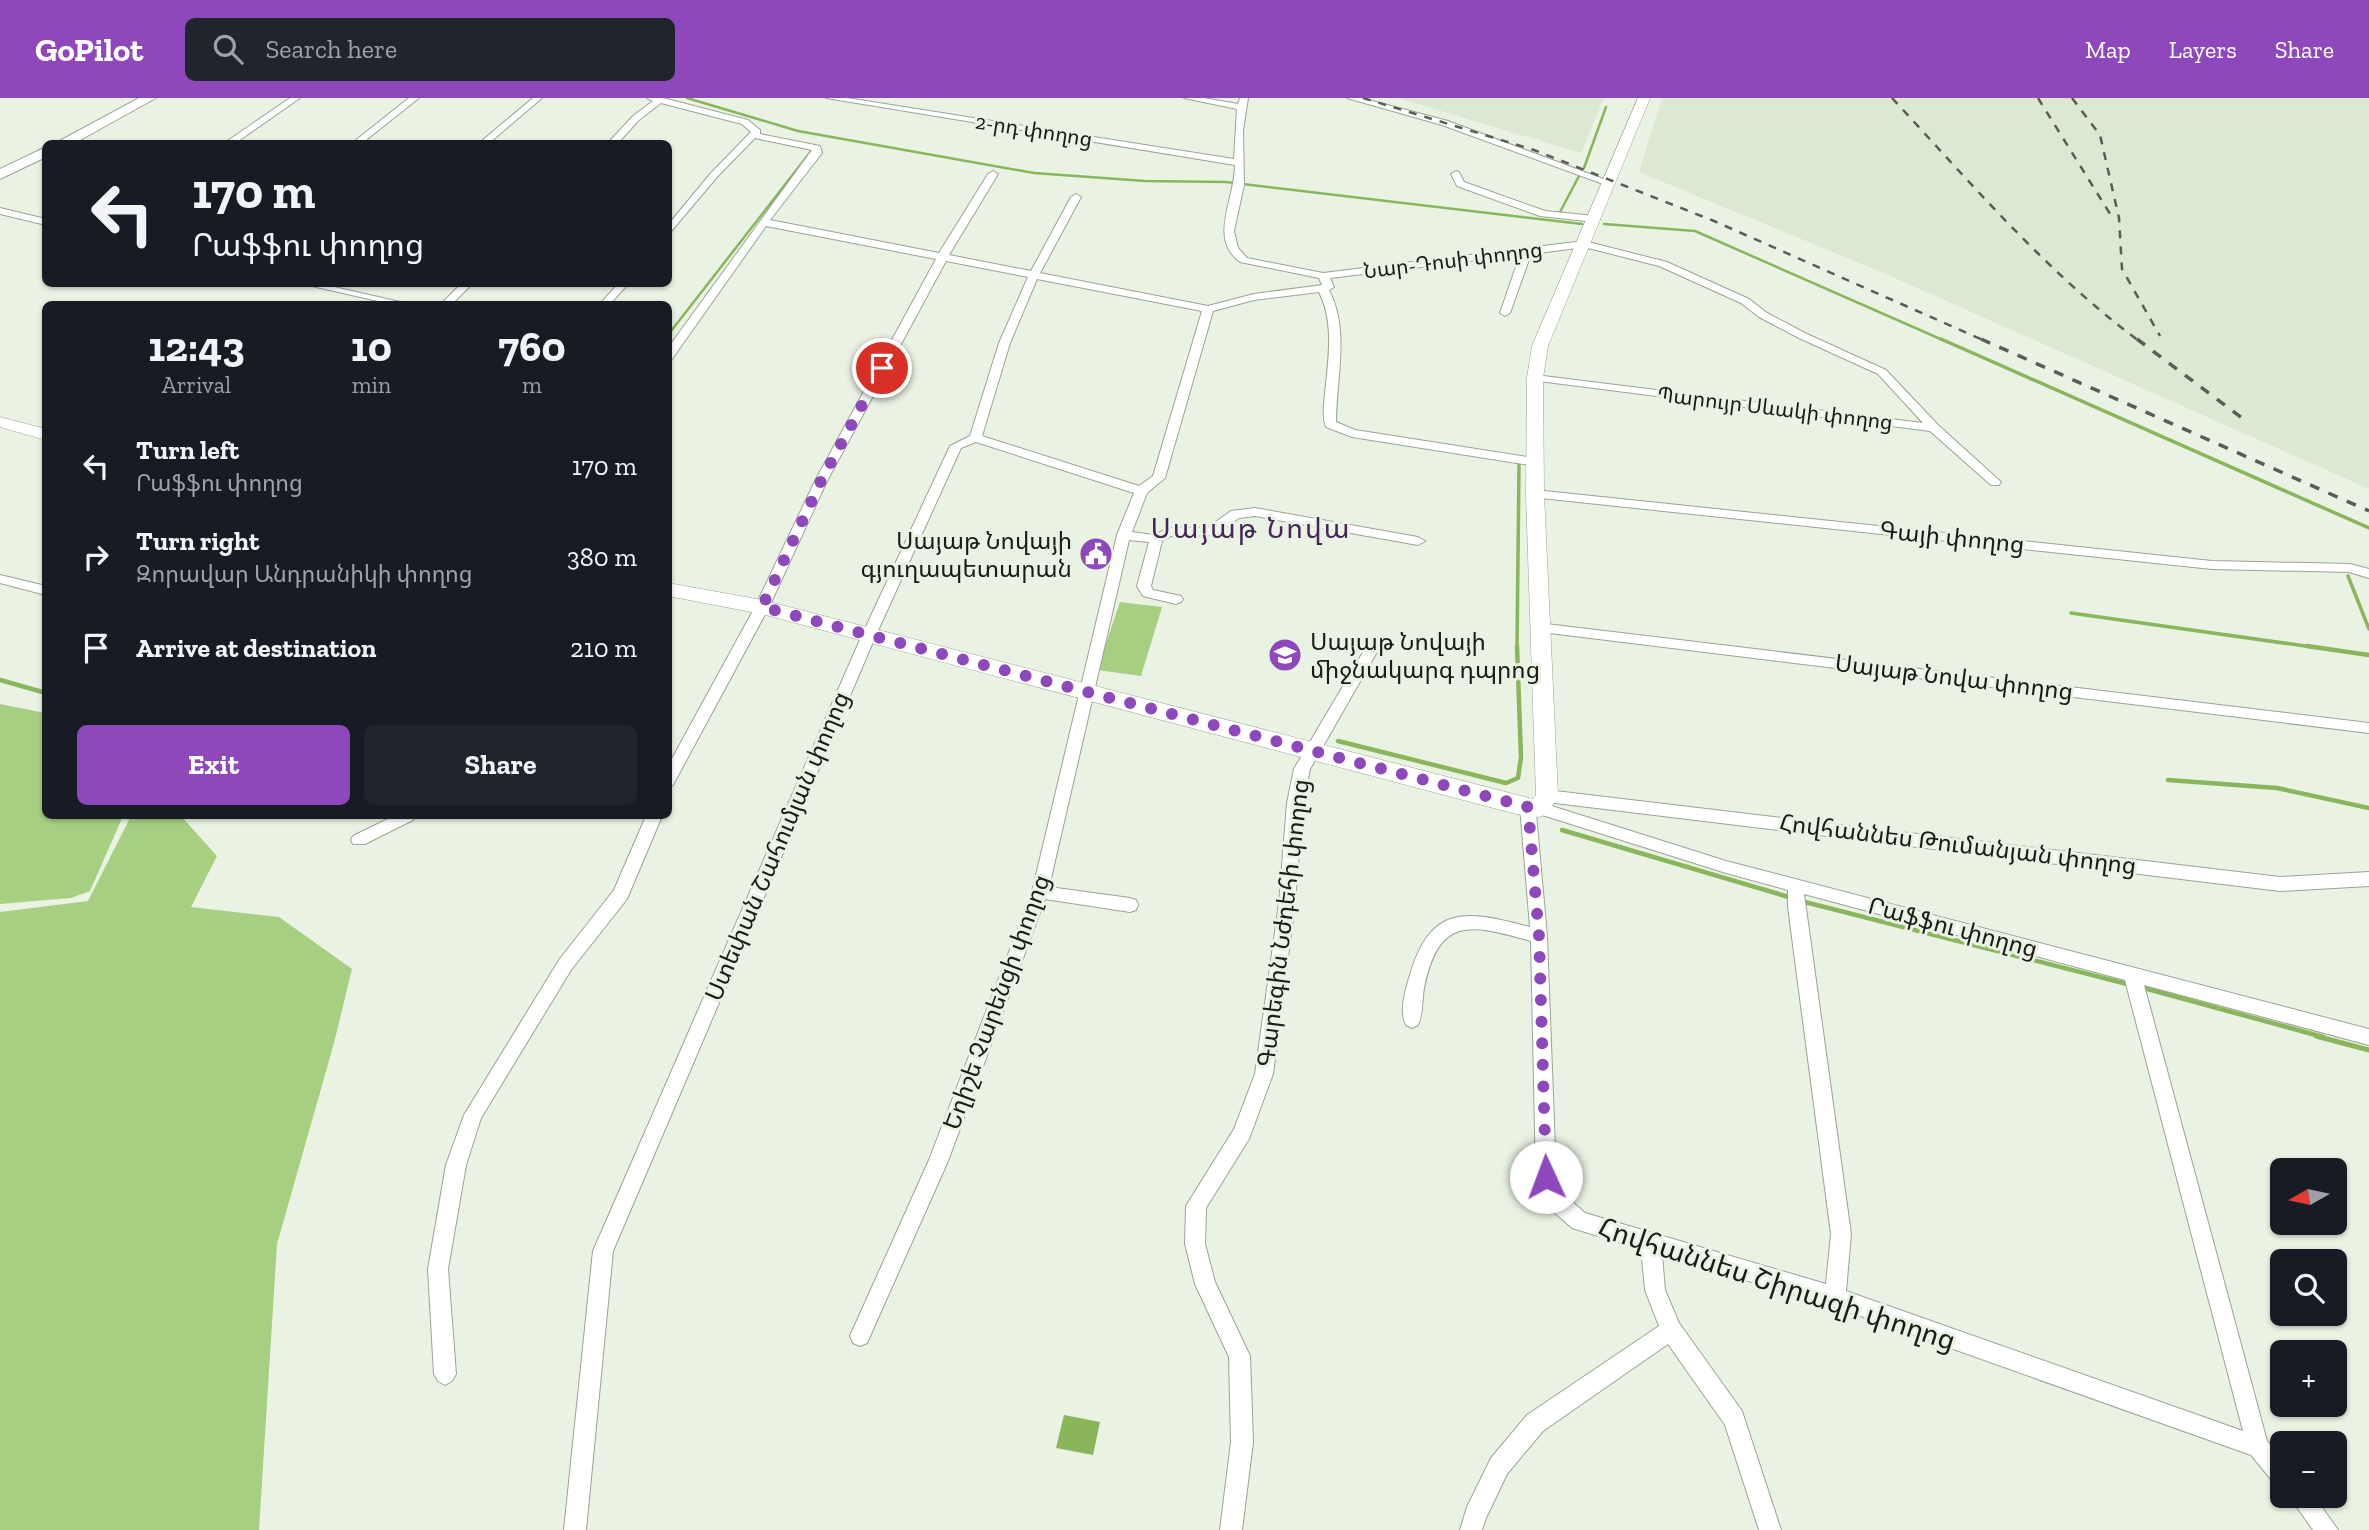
<!DOCTYPE html>
<html lang="en">
<head>
<meta charset="utf-8">
<style>
  :root { --surface:#171b24; --page:#20242c; --text:#f1f3f6; --muted:#9ea1a6; --accent:#8e48bc }
  body { margin:0; font-family:"Zilla Slab","Noto Sans Armenian",serif; background:var(--page); color:var(--text); height:100vh; display:flex; flex-direction:column; font-size:26px; white-space:nowrap }
  * { box-sizing:border-box; margin:0 }
  p { font-size:23px; color:var(--muted) }
  .icon { flex:none; width:38px; height:38px; fill:none; stroke:currentColor; stroke-width:2; stroke-linecap:round; stroke-linejoin:round }
  .map { position:relative; flex:1; overflow:hidden }
  .side { position:absolute; left:42px; top:203px; width:630px; height:518px; display:flex; flex-direction:column; background:var(--surface); border-radius:10px; box-shadow:0 2px 5px #0004 }
  .side>* { flex:none }
  .guide { position:absolute; left:42px; top:42px; width:630px; height:147px; border-radius:10px; box-shadow:0 2px 5px #0004; background:#171b24; color:var(--text); overflow:hidden }
  .needle { width:46px; rotate:261deg }
  .fabs { position:absolute; left:2270px; top:1060px; display:grid; gap:14px }
  .fabs a { display:grid; place-items:center; width:77px; height:77px; border-radius:10px; background:var(--surface); box-shadow:0 2px 5px #0004; font-size:35px }
  .pin { position:absolute; display:grid; place-items:center; width:60px; height:60px; color:#fff; margin:-30px; border:4px solid #fff; border-radius:50%; box-shadow:0 2px 7px #0007 }
  .me { position:absolute; width:77px; margin:-38px; rotate:358deg; stroke-linejoin:round; filter:drop-shadow(0 0 5px #0008) }
  .turn { display:flex; align-items:center; gap:24px; height:147px; padding:0 35px; font-size:32px }
  .turn .icon { width:91px; height:91px; stroke-width:2.5 }
  .turn b { display:block; font-size:49px; line-height:60px }
  .eta { display:flex; justify-content:space-evenly; align-items:center; height:119px; text-align:center }
  .eta b { font-size:42px; font-weight:800; line-height:49px }
  .button { display:flex; gap:14px; margin-top:auto; padding:14px 35px }
  .button a { flex:1; height:80px; border-radius:10px; background:var(--accent); color:#fff; font-size:28px; font-weight:800; line-height:80px; text-align:center }
  .button a+a { background:var(--page); color:var(--text) }
  ul { padding:0; list-style:none }
  li { display:flex; align-items:center; gap:21px; height:91px; padding:0 35px }
  li div { flex:1 }
  li b { display:block; font-size:26px }
  li em { font-style:normal }
  header { display:flex; align-items:center; gap:42px; box-sizing:border-box; height:98px; padding:0 35px; background:var(--accent); color:#fff }
  header strong { font-size:33px }
  nav { display:flex; gap:38px; margin-inline-start:auto; font-size:24px }
  .search { width:490px; height:63px; background:var(--page); display:flex; align-items:center; gap:18px; box-sizing:border-box; padding:0 24px; border-radius:10px; color:var(--muted); font-size:26px }
  .map>svg:first-child { display:block }
</style>
</head>
<body>
<header>
<strong>GoPilot</strong>
<div class="search"><svg class="icon" aria-label="search" viewBox="0 0 24 24"><circle cx="10" cy="10" r="6"/><path d="M15 15l6 6"/></svg>Search here</div>
<nav><a>Map</a><a>Layers</a><a>Share</a></nav>
</header>
<div class="map">
<svg width="2369" height="1432" viewBox="0 0 2369 1432">
  <rect width="100%" height="100%" fill="#eaf3e3"/>
  <g fill="#dce8d1">
    <polygon points="1398,0 1604,0 1581,55"/>
    <polygon points="1662,0 2369,0 2369,391 1879,173 1639,74"/>
  </g>
  <g fill="#a7cf82">
    <polygon points="1120,504 1162,509 1141,578 1097,572"/>
    <polygon points="0,606 45,615 46,718 123,718 90,793 71,800 0,806"/>
    <polygon points="131,718 181,718 217,758 191,809 279,819 352,871 334,945 277,1146 259,1432 0,1432 0,814 88,803"/>
  </g>
  <polygon fill="#89b55b" points="1064,1317 1100,1324 1093,1357 1056,1350"/>
  <g fill="none" stroke-linecap="round" stroke-linejoin="round">
    <g stroke="#89b55b" stroke-width="2.5">
      <polyline points="687,0 798,33 1034,75 1145,83 1226,84 1582,126"/>
      <polyline points="1584,70 1606,9"/>
      <polyline points="1559,116 1579,78"/>
      <polyline points="1604,126 1695,133 1945,243"/>
      <polyline points="668,237 812,52"/>
    </g>
    <g stroke="#89b55b" stroke-width="3.5">
      <polyline points="1941,241 2369,430"/>
      <polyline points="2348,478 2369,531"/>
      <polyline points="2071,515 2319,550"/>
      <polyline points="1517,550 1519,367"/>
    </g>
    <g stroke="#89b55b" stroke-width="4.5">
      <polyline points="2307,548 2369,557"/>
      <polyline points="0,582 46,595"/>
      <polyline points="1338,643 1506,685 1518,680 1521,659 1517,548"/>
      <polyline points="2168,682 2277,690 2369,710"/>
      <polyline points="1562,732 1792,800"/>
      <polyline points="1801,803 2131,887"/>
      <polyline points="2140,889 2323,939"/>
    </g>
    <polyline stroke="#89b55b" stroke-width="5" points="2316,938 2369,952"/>
    <defs>
      <g id="street">
        <polygon points="290,0 300,0 234,46 223,46"/>
        <polygon points="409,0 419,0 361,46 351,46"/>
        <polygon points="533,0 542,0 488,46 478,46"/>
        <path d="M647 0H663L748 22 760 32V36L820 48 822 55 770 122 939 155 988 76 993 73 998 76 949 157 1031 173 1071 99 1076 96 1081 99 1040 175 1208 208 1254 196 1322 187 1319 180 1240 164C1208 140 1235 102 1235 67L826 0H847L1234 61 1237 11 1184 0H1204L1238 6 1240 0H1248L1243 32 1244 87 1234 133 1238 150 1247 160 1323 175 1584 143 1667 164 1749 201 1767 215 1807 236 1886 272 1938 327 2001 384 1999 387H1991L1930 333 1531 282 1529 280 1535 277 1923 325 1878 276 1799 240 1759 219 1741 205 1659 168 1584 149 1531 156 1510 215 1505 218 1500 215 1520 157 1330 180 1334 189 1329 192C1350 232 1336 281 1336 324L1355 332 1540 361V367L1536 368 1352 339 1326 329C1322 319 1324 307 1325 296 1328 263 1335 225 1319 194L1254 202 1213 213 1165 380 1147 395 1132 434 1154 437 1169 430H1207L1231 413 1255 410 1418 439 1425 443 1418 447 1255 418 1239 420 1215 437 1171 438 1162 443 1151 488 1153 492 1181 498 1183 501 1181 504 1176 506 1143 498 1137 488 1149 444 1129 442 1049 789 1130 800 1136 802 1138 807 1136 812 1130 814 1045 801 948 1063 867 1245 860 1248 853 1245 850 1238 929 1062 1032 794 1117 437 1134 395 976 344 961 350 876 537 613 1153 586 1432H564L593 1153 862 537 950 348 970 338 999 245 1028 179 946 163 827 383 769 509 673 687 668 689V668L755 509 815 383 936 161 766 128 672 261 668 262V250L812 52 755 40 717 79 668 137V127L711 75 751 34 742 26 661 5 639 22 617 46H607L633 18 653 3ZM1037 181 1202 213 1153 378 1139 388 982 338 1010 245Z"/>
        <polygon points="1347,0 1361,0 1448,23 1614,85 1606,87 1442,27"/>
        <polygon points="1456,73 1459,74 1464,84 1545,113 1595,118 1600,121 1595,124 1540,118 1457,88 1451,76"/>
        <polygon points="0,110 46,121 46,127 0,116"/>
        <polygon points="303,186 321,186 409,206 391,206"/>
        <polygon points="461,186 472,186 452,206 441,206"/>
        <polygon points="618,186 628,186 610,206 600,206"/>
        <polygon points="1535,392 2212,463 2350,466 2369,471 2369,480 2349,474 2212,471 1531,399 1531,393"/>
        <polygon points="0,477 46,488 46,497 0,485"/>
        <polygon points="1538,525 2369,625 2369,635 1533,533 1531,530"/>
        <polygon points="1374,542 1381,547 1310,671 1303,705 1295,805 1273,976 1249,1041 1206,1110 1205,1146 1215,1184 1250,1258 1253,1344 1242,1432 1220,1432 1231,1344 1229,1259 1195,1186 1185,1146 1186,1108 1234,1031 1255,976 1279,805 1287,705 1294,671 1369,544"/>
        <polygon points="1547,692 2280,779 2369,774 2369,788 2280,793 1547,704 1539,698"/>
        <path d="M1528 703 1534 706 1539 704 1726 763 2369 931V947L2144 887 2267 1343 2282 1360V1388L2274 1385 2251 1357 1835 1209 1662 1157 1665 1192 1679 1225 1742 1313 1781 1432H1759L1725 1327 1668 1246 1543 1333 1507 1376 1486 1420 1482 1432H1460L1467 1409 1491 1360 1527 1317 1659 1228 1645 1192 1641 1151 1572 1130 1555 1115 1536 1079 1531 843C1472 827 1439 816 1424 890 1422 902 1423 917 1418 927L1412 930 1406 927C1399 914 1405 894 1409 880 1430 805 1466 812 1530 829L1520 709 1522 705ZM1536 715 1726 775 1788 792V809L1831 1136 1826 1186 1585 1115 1569 1101 1556 1078 1547 838ZM1804 796 2125 882 2243 1333 1846 1193 1851 1136Z"/>
        <polygon points="394,718 415,718 413,722 365,746 353,746 351,742 353,738"/>
        <polygon points="646,718 662,718 627,801 571,872 481,1020 466,1067 448,1171 456,1276 452,1283 445,1287 438,1283 434,1276 428,1171 446,1067 464,1017 559,862 614,792"/>
        <polygon points="2289,1398 2314,1398 2338,1432 2313,1432"/>
      </g>
      <g id="secondary">
        <polygon points="1638,0 1650,0 1548,248 1543,280 1544,396 1558,698 1547,716 1539,719 1516,716 762,516 668,498 668,485 762,502 1533,701 1536,697 1526,396 1527,280 1532,248"/>
        <polygon points="0,319 46,331 46,342 0,329"/>
      </g>
      <g id="primary">
        <polygon points="139,0 156,0 73,46 54,46"/>
        <polygon points="46,49 46,59 0,81 0,71"/>
      </g>
    </defs>
    <use href="#street" stroke="#9ba394" stroke-width="2"/>
    <use href="#secondary" stroke="#9ba394" stroke-width="1"/>
    <use href="#primary" stroke="#9ba394" stroke-width="2"/>
    <use href="#street" fill="#fff" fill-rule="evenodd"/>
    <use href="#secondary" fill="#fff" fill-rule="evenodd"/>
    <use href="#primary" fill="#fff" fill-rule="evenodd"/>
    <g stroke="#595e55" stroke-width="2.5" stroke-dasharray="8 8" stroke-linecap="butt">
      <polyline points="1363,0 1534,52 1714,123 1985,243"/>
      <path d="M1892 0C1971 85 2046 174 2139 243"/>
      <polyline points="2038,0 2112,119"/>
      <polyline points="2072,0 2100,37 2119,120 2122,171 2160,238"/>
    </g>
    <g stroke="#595e55" stroke-width="3.5" stroke-dasharray="10 10" stroke-linecap="butt">
      <polyline points="1981,241 2369,413"/>
      <polyline points="2137,241 2246,323"/>
    </g>
  </g>
  <g fill="none" stroke-linecap="round" stroke-linejoin="round">
    <polyline stroke="#8e48bc" stroke-width="12" stroke-dasharray="0 21.6" points="882,270 821,383 762,509 1528,709 1539,838 1546,1079"/>
  </g>
  <defs>
    <symbol id="civic-disc" viewBox="-11 -11 22 22"><circle r="9.5" fill="#8e48bc" stroke="#eaf3e3"/><path d="M-.6-6.5H3V-4.5H.6V-3L4-1V1h2V6H-6V1h2V-1L-.6-3ZM-1.2 2.5V6h2.4V2.5Z" fill="#fff"/></symbol>
    <symbol id="school-disc" viewBox="-11 -11 22 22"><circle r="9.5" fill="#8e48bc" stroke="#eaf3e3"/><path d="M0-5L7-2L0 1L-7-2ZM-4 1L0 2.5L4 1V4Q0 6-4 4Z" fill="#fff"/></symbol>
  </defs>
  <g fill-rule="evenodd">
    <use href="#civic-disc" x="1077" y="437" width="38" height="38"/>
    <use href="#school-disc" x="1266" y="538" width="38" height="38"/>
  </g>
  <g text-anchor="middle" dominant-baseline="central" stroke-width="6" stroke-linejoin="round" paint-order="stroke">
    <g font-size="21" fill="#191c17" stroke="#eaf3e3">
      <text transform="translate(1034 32) rotate(9)">2-րդ փողոց</text>
      <text transform="translate(1453 162) rotate(-7)">Նար-Դոսի փողոց</text>
      <text transform="translate(1775 310) rotate(7)">Պարույր Սևակի փողոց</text>
    </g>
    <g font-size="24" fill="#191c17" stroke="#eaf3e3">
      <text transform="translate(1952 439) rotate(6)">Գայի փողոց</text>
      <text transform="translate(1954 579) rotate(7)">Սայաթ Նովա փողոց</text>
      <text transform="translate(1958 746) rotate(7)">Հովհաննես Թումանյան փողոց</text>
      <text transform="translate(777 748) rotate(-67)">Ստեփան Շահումյան փողոց</text>
      <text transform="translate(1283 825) rotate(-83)">Գարեգին Նժդեհի փողոց</text>
      <text transform="translate(1953 829) rotate(15)">Րաֆֆու փողոց</text>
      <text transform="translate(996 904) rotate(-70)">Եղիշե Չարենցի փողոց</text>
    </g>
    <g font-size="24" fill="#191c17" stroke="#eaf3e3" text-anchor="end">
      <text x="1072" y="442">Սայաթ Նովայի<tspan x="1072" dy="28">գյուղապետարան</tspan></text>
      <text x="1310" y="543" text-anchor="start">Սայաթ Նովայի<tspan x="1310" dy="28">միջնակարգ դպրոց</tspan></text>
    </g>
    <g font-size="28" letter-spacing="2" fill="#45245c" stroke="#eaf3e3">
      <text x="1251" y="430">Սայաթ Նովա</text>
    </g>
    <g font-size="28" fill="#191c17" stroke="#eaf3e3">
      <text transform="translate(1777 1186) rotate(18)">Հովհաննես Շիրազի փողոց</text>
    </g>
  </g>
</svg>
<div class="fabs">
<a><svg class="needle" viewBox="-14 -14 28 28"><path d="M0-13l5 13h-10z" fill="#e53935"/><path d="M0 13l5-13h-10z" fill="#9ea1a6"/></svg></a>
<a><svg class="icon" aria-label="search" viewBox="0 0 24 24"><circle cx="10" cy="10" r="6"/><path d="M15 15l6 6"/></svg></a>
<a>+</a>
<a>−</a>
</div>
<div class="pin" style="left:882px;top:270px;background:#d93025"><svg class="icon" aria-label="arrive" viewBox="0 0 24 24"><path d="M6 21V4h12l-3 4 3 4H6"/></svg></div>
<svg class="me" style="left:1546px;top:1079px" viewBox="-20 -20 40 40"><circle r="19" fill="#fff"/><path d="M0-13L10 11 0 6-10 11z" fill="#8e48bc"/></svg>
<div class="guide">
<div class="turn"><svg class="icon" aria-label="left" viewBox="0 0 24 24"><path d="M17 20v-9H6M10 6l-5 5 5 5"/></svg><div><b>170 m</b>Րաֆֆու փողոց</div></div>
</div>
<section class="side">
<div class="eta">
<div><b>12:43</b><p>Arrival</p></div>
<div><b>10</b><p>min</p></div>
<div><b>760</b><p>m</p></div>
</div>
<ul>
<li><svg class="icon" aria-label="left" viewBox="0 0 24 24"><path d="M17 20v-9H6M10 6l-5 5 5 5"/></svg><div><b>Turn left</b><p>Րաֆֆու փողոց</p></div><em>170 m</em></li>
<li><svg class="icon" aria-label="right" viewBox="0 0 24 24"><path d="M7 20v-9h11M14 6l5 5-5 5"/></svg><div><b>Turn right</b><p>Զորավար Անդրանիկի փողոց</p></div><em>380 m</em></li>
<li><svg class="icon" aria-label="arrive" viewBox="0 0 24 24"><path d="M6 21V4h12l-3 4 3 4H6"/></svg><div><b>Arrive at destination</b></div><em>210 m</em></li>
</ul>
<div class="button"><a>Exit</a><a>Share</a></div>
</section>
</div>
</body>
</html>
